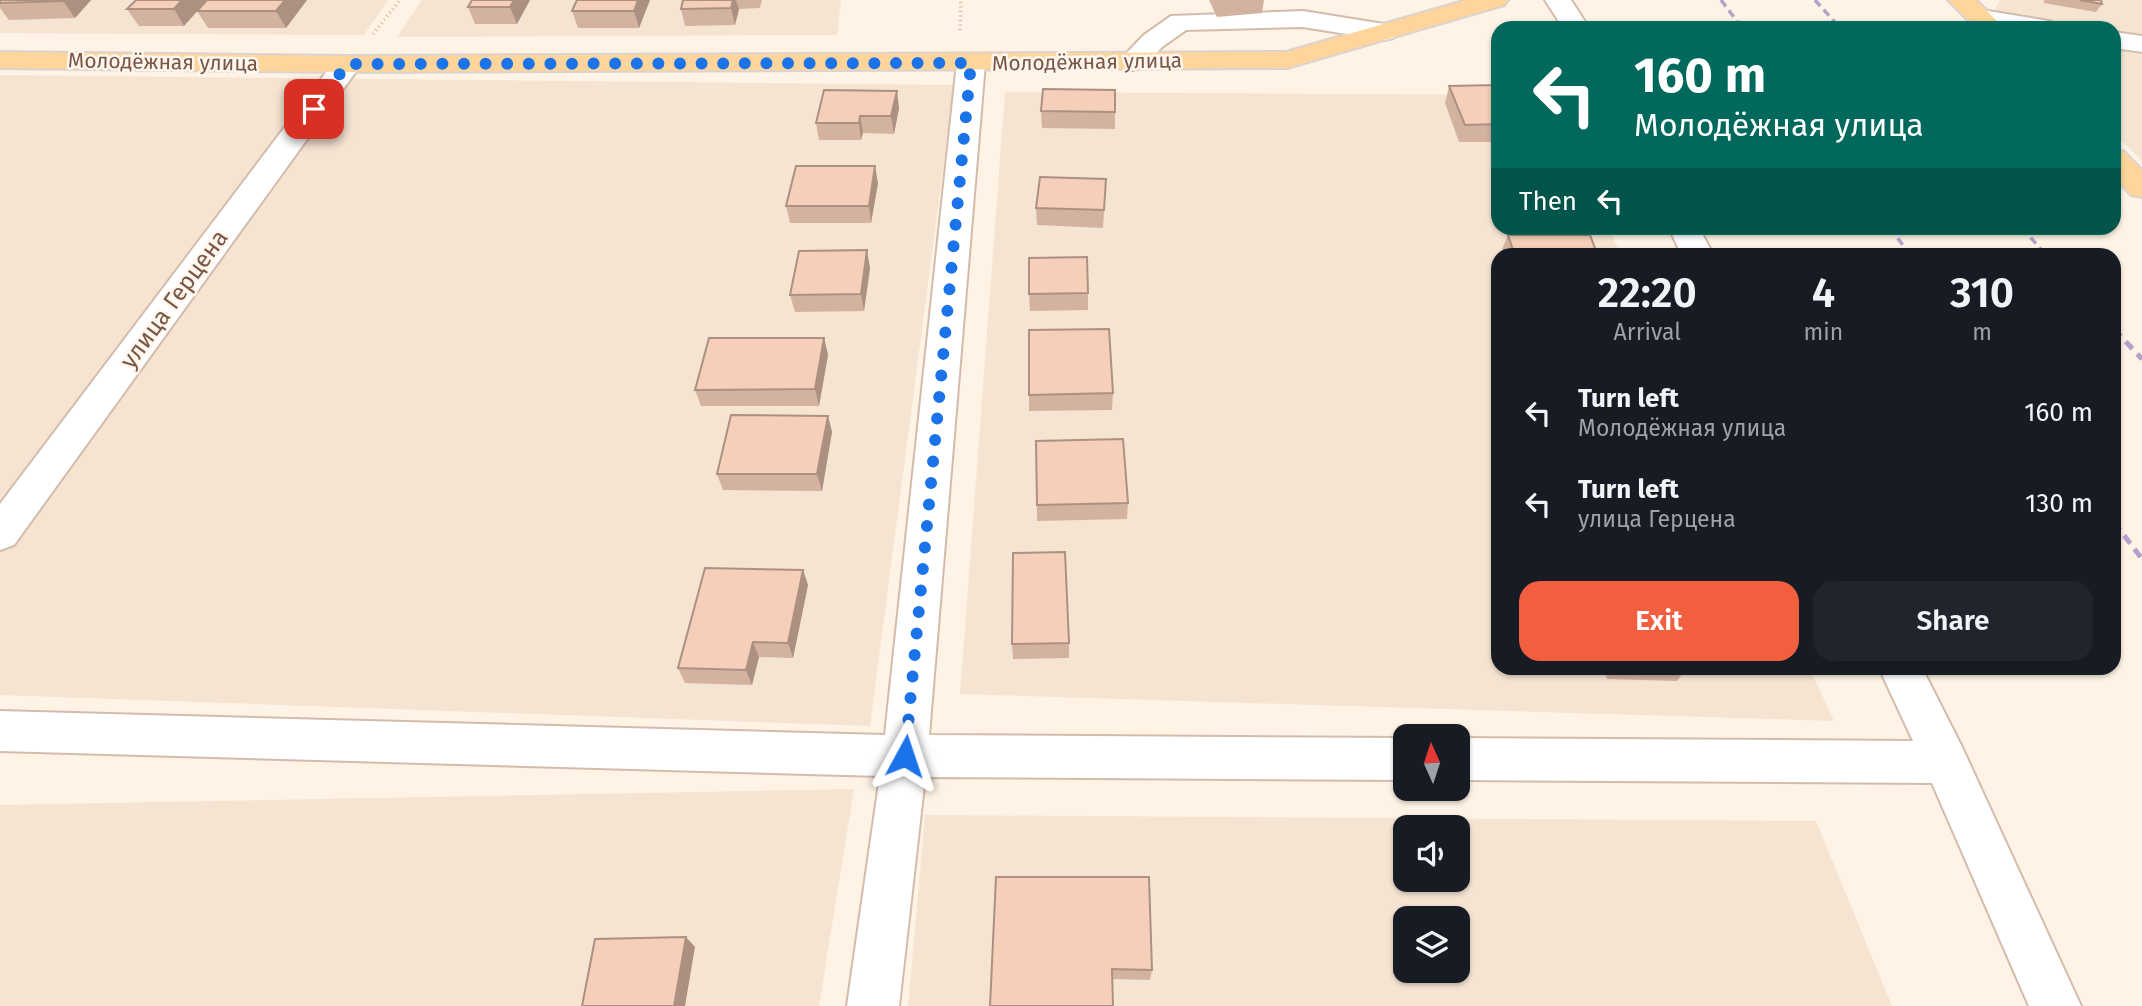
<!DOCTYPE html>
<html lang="en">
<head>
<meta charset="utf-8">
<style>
  :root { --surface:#171b24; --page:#20242c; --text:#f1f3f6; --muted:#9ea1a6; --accent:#f25f3f }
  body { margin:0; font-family:"Fira Sans",sans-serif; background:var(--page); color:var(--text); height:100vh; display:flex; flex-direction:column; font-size:26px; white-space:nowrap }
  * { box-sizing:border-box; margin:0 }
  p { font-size:23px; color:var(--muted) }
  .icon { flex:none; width:38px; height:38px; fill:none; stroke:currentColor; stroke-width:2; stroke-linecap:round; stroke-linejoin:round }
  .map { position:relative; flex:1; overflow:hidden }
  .side { position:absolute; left:1491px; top:248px; width:630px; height:427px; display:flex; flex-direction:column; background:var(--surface); border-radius:21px; box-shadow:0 2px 5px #0004 }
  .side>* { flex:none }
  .guide { position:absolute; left:1491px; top:21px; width:630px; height:214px; border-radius:21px; box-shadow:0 2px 5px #0004; background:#00695c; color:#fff; overflow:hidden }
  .needle { width:46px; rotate:357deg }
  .fabs { position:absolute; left:1393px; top:724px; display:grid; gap:14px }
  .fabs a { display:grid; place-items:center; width:77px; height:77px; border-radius:14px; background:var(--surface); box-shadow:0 2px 5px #0004; font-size:35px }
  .pin { position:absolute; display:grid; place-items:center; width:60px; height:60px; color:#fff; margin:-30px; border-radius:14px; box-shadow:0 4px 10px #0006 }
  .me { position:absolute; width:77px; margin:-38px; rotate:5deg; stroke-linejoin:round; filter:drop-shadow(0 0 5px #0008) }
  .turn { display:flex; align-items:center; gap:24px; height:147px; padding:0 28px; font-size:32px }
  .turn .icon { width:91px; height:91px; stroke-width:2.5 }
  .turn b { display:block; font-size:49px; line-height:60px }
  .then { display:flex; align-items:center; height:66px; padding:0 28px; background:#0003; gap:14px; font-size:26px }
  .eta { display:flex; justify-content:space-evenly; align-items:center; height:119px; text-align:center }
  .eta b { font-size:42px; font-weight:600; line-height:49px }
  .button { display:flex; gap:14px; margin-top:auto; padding:14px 28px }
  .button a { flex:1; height:80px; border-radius:21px; background:var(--accent); color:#fff; font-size:28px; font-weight:600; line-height:80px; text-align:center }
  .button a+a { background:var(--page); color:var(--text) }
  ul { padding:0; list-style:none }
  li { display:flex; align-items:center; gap:21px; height:91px; padding:0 28px }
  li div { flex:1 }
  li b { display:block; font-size:26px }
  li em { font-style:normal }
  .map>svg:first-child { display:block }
</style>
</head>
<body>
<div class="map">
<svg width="2142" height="1006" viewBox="0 0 2142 1006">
  <rect width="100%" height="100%" fill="#fef3e4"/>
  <g fill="#f6e4d2" fill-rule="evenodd">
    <polygon points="0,0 388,0 364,35 0,33"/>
    <polygon points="422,0 841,0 837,35 397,37"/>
    <polygon points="2000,0 2142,0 2142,34 1994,11"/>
    <polygon points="2114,50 2142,55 2142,161 2114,133"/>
    <polygon points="0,75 954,85 870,726 0,695"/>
    <polygon points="1005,92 1498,95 1498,228 1608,228 1621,255 1498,256 1498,668 1810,669 1834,721 960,694"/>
    <polygon points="854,789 819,1006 0,1006 0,805"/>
    <path d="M925 815 1816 821 1892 1006H908ZM1405 828H1458V880H1405ZM1405 919H1458V971H1405Z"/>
  </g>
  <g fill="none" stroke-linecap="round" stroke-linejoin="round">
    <defs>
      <g id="minor">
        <polygon points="1545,0 1571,0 1589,28 1563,28"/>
        <polygon points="1982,10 2043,20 2052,22 2056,28 1995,28 1973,24 1969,18 1973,12"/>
        <polygon points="1303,11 1384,24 1393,26 1397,32 1393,38 1384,40 1303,27 1186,30 1162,47 1142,68 1132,70 1122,68 1118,62 1144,35 1171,16"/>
        <polygon points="2114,32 2142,36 2142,52 2114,48"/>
        <polygon points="971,55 981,57 985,63 929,735 1405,738 1405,780 925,777 899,1006 847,1006 880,776 0,751 0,711 885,735 957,63 961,57"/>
        <polygon points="347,56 357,58 361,64 357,70 14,545 0,550 0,504 337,58"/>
        <polygon points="1669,228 1699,228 1714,256 1682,256"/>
        <polygon points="1879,668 1922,668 1962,747 2081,1006 2029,1006 1932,783 1458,780 1458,738 1913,741"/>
      </g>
      <g id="major">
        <polygon points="1467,0 1508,0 1504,5 1287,68 347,72 0,68 0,52 347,56 1286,52"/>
        <polygon points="1948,0 1976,0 2004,28 1976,28"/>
        <polygon points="2114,149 2124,152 2142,170 2142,197 2131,195 2114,176"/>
      </g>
    </defs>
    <use href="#minor" stroke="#d3bcac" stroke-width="4"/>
    <use href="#major" stroke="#dcd3cf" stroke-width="4"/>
    <g stroke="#dbb29c" stroke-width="3.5" stroke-dasharray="1 3.5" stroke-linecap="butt">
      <polyline points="960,30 961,0"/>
      <polyline points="373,34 400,0"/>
    </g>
    <use href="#minor" fill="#fff" fill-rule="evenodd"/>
    <use href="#major" fill="#ffd59b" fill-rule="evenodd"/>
    <g stroke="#b5a1c9" stroke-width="3.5" stroke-dasharray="8 5" stroke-linecap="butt">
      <polyline points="1721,0 1742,28"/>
      <polyline points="1815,0 1840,28"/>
      <polyline points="1890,228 1911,256"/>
      <polyline points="2022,228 2047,256"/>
    </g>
    <g stroke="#b5a1c9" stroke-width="5" stroke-dasharray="10 7" stroke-linecap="butt">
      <polyline points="2114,329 2142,359"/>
      <polyline points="2114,522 2142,559"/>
    </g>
  </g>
  <g fill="#d4b2a0">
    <polygon points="0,0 91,0 75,18 9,20 0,8"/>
    <polygon points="207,0 184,26 139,26 127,9"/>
    <polygon points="207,0 307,0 286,28 208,28 197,11"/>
    <polygon points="530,0 517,24 475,24 468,7"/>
    <polygon points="650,0 639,28 578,28 572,11"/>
    <polygon points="683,0 762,0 760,8 739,9 735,25 685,26 681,9"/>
    <polygon points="1209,0 1264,0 1262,13 1217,17"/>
    <polygon points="2044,0 2101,0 2102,4 2096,12 2044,3"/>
    <polygon points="1498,85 1498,142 1459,142 1445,103 1449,86"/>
    <polygon points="897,91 899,108 894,134 863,133 861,140 819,140 816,123"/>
    <polygon points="1041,111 1115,112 1115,129 1042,128"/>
    <polygon points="878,183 871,223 790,223 786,206"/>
    <polygon points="1105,197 1103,228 1037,225 1036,208"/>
    <polygon points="1508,235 1598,256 1503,256 1501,252"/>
    <polygon points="870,268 864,311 795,312 790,295"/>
    <polygon points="1088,293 1088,310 1030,311 1029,294"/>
    <polygon points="824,338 828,355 819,406 701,406 695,390"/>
    <polygon points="1113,393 1112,410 1029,411 1029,395"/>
    <polygon points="828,416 832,432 822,491 723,490 717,474"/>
    <polygon points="1128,503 1127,519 1037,521 1037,505"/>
    <polygon points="803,570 808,585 793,658 759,657 752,685 685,683 678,668"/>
    <polygon points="1069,643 1069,658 1013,659 1012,644"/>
    <polygon points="1604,668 1687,668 1677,681 1607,679"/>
    <polygon points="996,877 1152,970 1150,980 1112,979"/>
  </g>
  <g fill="#ac9182">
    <polygon points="64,0 91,0 75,18 63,1"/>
    <polygon points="182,0 207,0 184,26 174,9"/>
    <polygon points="285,0 307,0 286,28 276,11"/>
    <polygon points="514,0 530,0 517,24 510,7"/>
    <polygon points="638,0 650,0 639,28 634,11"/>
    <polygon points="733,0 736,0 739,9 735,25 731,8"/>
    <polygon points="897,91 899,108 894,134 891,116"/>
    <polygon points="860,116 863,133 861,140 859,123"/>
    <polygon points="875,166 878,183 871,223 869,206"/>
    <polygon points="867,250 870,268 864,311 861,294"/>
    <polygon points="824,338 828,355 819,406 815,389"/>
    <polygon points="828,416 832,432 822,491 817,474"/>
    <polygon points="803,570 808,585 793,658 788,643"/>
    <polygon points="753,642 759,657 752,685 746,670"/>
    <polygon points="686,937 695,947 685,1006 674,1006"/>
  </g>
  <g fill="#f6cfba" stroke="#ac9182" stroke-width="2">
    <polygon points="0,0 64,0 63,1 0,3"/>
    <polygon points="136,0 182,0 174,9 127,9"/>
    <polygon points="207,0 285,0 276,11 197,11"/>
    <polygon points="472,0 514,0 510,7 468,7"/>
    <polygon points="577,0 638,0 634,11 572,11"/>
    <polygon points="683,0 733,0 731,8 681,9"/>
    <polygon points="2080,0 2101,0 2102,4"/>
    <polygon points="1498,85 1498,124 1465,125 1449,86"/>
    <polygon points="1043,89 1115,90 1115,112 1041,111"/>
    <polygon points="824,90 897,91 891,116 860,116 859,123 816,123"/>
    <polygon points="796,166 875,166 869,206 786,206"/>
    <polygon points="1040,177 1106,179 1104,210 1036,208"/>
    <polygon points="1508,235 1590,235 1598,256 1515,256"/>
    <polygon points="867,250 861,294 790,295 799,251"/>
    <polygon points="1087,257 1088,293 1029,294 1029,258"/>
    <polygon points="1109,329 1113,393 1029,395 1029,330"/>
    <polygon points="709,338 824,338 815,389 695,390"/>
    <polygon points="731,415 828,416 817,474 717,474"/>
    <polygon points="1123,439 1128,503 1037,505 1036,441"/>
    <polygon points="1065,552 1069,643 1012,644 1013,553"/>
    <polygon points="705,568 803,570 788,643 753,642 746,670 678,668"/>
    <polygon points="996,877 1149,877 1152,970 1112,969 1113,1006 990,1006"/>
    <polygon points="686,937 674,1006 582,1006 595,939"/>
  </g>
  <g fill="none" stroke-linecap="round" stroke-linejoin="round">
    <polyline stroke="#1a73e8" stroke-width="12" stroke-dasharray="0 21.6" points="314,109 347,64 971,63 905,756"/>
  </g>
  <g text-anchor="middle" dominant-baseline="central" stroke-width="5" stroke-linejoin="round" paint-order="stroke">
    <g font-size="21" fill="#795747" stroke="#fff7ed">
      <text transform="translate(163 62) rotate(1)">Молодёжная улица</text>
      <text transform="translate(1087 62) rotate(-1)">Молодёжная улица</text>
    </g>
    <g font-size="24" fill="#795747" stroke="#fff7ed">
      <text transform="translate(174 299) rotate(-54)">улица Герцена</text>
    </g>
  </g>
</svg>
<div class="fabs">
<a><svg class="needle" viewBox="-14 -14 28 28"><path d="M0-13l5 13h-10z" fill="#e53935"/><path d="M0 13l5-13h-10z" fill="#9ea1a6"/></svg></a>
<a><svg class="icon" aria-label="sound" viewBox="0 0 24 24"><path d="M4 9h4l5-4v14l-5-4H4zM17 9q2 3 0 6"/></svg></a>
<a><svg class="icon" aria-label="layers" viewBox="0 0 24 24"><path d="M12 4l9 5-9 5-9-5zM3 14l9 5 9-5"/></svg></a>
</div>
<div class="pin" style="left:314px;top:109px;background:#d93025"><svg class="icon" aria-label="arrive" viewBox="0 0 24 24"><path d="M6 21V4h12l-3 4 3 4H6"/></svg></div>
<svg class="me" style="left:905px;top:756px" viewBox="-20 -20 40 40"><path d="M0-17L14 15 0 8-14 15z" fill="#1a73e8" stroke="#fff" stroke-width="4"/></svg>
<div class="guide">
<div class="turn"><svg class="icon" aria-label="left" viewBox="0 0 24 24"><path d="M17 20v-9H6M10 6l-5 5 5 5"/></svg><div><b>160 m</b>Молодёжная улица</div></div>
<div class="then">Then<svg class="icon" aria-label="left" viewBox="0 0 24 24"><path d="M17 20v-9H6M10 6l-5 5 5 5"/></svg></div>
</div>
<section class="side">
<div class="eta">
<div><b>22:20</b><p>Arrival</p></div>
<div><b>4</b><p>min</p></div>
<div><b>310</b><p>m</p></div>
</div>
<ul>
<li><svg class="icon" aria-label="left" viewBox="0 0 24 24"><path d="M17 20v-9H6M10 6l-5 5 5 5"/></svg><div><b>Turn left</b><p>Молодёжная улица</p></div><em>160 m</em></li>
<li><svg class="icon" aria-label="left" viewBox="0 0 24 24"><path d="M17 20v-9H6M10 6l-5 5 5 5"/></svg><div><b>Turn left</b><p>улица Герцена</p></div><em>130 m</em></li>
</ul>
<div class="button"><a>Exit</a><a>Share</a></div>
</section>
</div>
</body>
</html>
